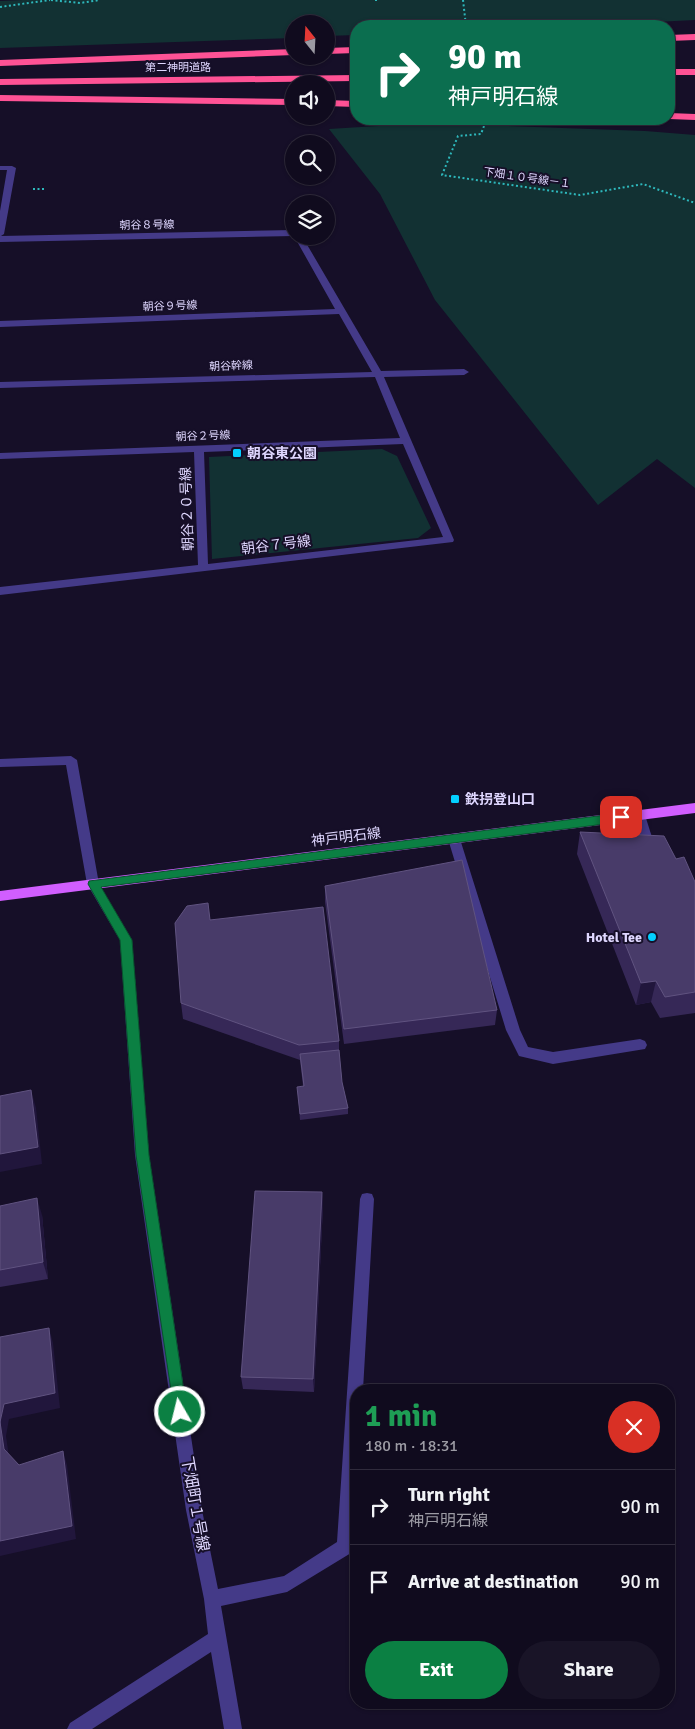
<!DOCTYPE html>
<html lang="en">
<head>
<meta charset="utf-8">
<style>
  :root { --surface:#100b1e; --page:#191427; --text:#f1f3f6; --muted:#9c9ba4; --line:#302b3c; --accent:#0b8043 }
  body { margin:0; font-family:Signika,"Noto Sans JP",sans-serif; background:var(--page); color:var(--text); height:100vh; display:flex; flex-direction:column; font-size:19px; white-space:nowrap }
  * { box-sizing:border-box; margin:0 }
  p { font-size:16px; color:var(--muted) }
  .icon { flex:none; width:28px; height:28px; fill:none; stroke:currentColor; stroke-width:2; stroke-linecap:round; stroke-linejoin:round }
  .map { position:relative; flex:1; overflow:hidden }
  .details { position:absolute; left:350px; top:1384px; width:325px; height:325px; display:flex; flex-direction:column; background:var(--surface); border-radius:20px; box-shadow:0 1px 4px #0004,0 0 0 1px var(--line) }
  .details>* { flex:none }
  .banner { position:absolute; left:350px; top:20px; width:325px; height:105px; border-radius:20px; box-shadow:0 1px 4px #0004,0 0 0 1px var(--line); background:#0b6e4f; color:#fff; overflow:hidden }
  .needle { width:32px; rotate:342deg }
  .buttons { position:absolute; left:285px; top:15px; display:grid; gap:10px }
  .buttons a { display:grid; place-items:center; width:50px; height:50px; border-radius:50%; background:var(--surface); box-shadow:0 1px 4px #0004,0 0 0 1px var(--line); font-size:25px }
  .pin { position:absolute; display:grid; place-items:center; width:42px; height:42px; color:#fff; margin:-21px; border-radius:10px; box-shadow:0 2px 8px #0006 }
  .me { position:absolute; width:55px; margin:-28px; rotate:352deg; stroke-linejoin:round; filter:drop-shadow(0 0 4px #0008) }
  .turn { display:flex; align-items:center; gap:18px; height:105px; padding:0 15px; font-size:22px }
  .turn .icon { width:65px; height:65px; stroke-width:2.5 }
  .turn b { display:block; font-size:35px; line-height:42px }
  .round { display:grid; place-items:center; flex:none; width:52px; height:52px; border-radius:26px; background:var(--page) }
  .headline { display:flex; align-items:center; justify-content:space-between; height:85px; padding:0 15px }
  h1 { font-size:30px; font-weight:700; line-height:38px; color:#1e9e55 }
  .cta { display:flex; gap:10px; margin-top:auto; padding:10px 15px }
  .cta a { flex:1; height:58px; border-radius:30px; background:var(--accent); color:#fff; font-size:20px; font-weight:700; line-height:58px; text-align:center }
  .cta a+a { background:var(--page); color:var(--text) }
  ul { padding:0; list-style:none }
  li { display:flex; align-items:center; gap:15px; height:75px; padding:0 15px; border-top:1px solid var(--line) }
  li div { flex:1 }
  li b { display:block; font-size:19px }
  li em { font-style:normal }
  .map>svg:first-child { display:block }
</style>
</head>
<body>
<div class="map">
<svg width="695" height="1729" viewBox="0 0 695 1729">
  <rect width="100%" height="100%" fill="#160f28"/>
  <g fill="#123133">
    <polygon points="23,0 695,0 695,20 575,26 356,26 356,35 326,36 326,24 294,24 294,38 0,48 0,1"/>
    <polygon points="426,123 645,131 695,135 695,488 657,459 598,505 435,300 380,194 329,129"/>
    <polygon points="382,449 397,456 431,528 418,538 212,559 209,457"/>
  </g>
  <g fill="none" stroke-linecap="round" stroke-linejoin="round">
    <g stroke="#2eb8bc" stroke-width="2" stroke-dasharray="2 2.5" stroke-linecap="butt">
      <polyline points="51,0 80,3 100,0"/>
      <polyline points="375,0 379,0"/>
      <polyline points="463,0 466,26"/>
      <polyline points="0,7 50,0"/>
      <polyline points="484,126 481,134 458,136 442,175 580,195 643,184 695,203"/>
      <polyline points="33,189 45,189"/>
    </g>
    <g fill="#443a88" fill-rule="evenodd">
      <polygon points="0,166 12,166 16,168 4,234 1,236 294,230 294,236 0,242 0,211 7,170 0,170"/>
      <path d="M294 236H302L381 371 464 369 469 372 464 375 384 377 454 540 453 542 0 595V587L198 565 194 452 0 459V453L400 438 375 377 0 388V382L372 372 339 314 0 327V321L335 309ZM403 444 443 537 208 564 204 452Z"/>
      <polygon points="71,756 77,760 99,884 132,940 149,1155 202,1510 218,1589 284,1576 337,1542 360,1199 362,1194 367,1193 372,1194 374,1199 363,1390 356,1390 356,1498 353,1547 351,1553 287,1592 221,1606 242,1729 224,1729 211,1652 92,1729 67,1729 70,1723 208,1634 204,1599 186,1510 135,1155 120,940 87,884 66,765 0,767 0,759"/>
      <polygon points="639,810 643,812 645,815 656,850 654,853 646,853 644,850 633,815 635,812"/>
      <polygon points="454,834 458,836 460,839 520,1030 528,1047 553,1052 640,1039 645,1041 647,1045 645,1049 553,1064 519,1056 506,1030 448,839 450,836"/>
    </g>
    <polygon fill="#d15eff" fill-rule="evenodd" points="695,803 695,813 0,901 0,891"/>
    <g fill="#ff5295" fill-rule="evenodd">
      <polygon points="695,34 695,40 669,41 669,35"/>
      <polygon points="356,47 356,53 326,54 326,48"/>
      <polygon points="294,49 294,55 0,66 0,60"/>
      <rect x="669" y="69" width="26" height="6"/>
      <polygon points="356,75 356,81 0,85 0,79"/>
      <polygon points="0,95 294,99 294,105 0,101"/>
      <polygon points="326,100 356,101 356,107 326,106"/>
      <polygon points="669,113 695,114 695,120 669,119"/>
    </g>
  </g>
  <g fill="#362857">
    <polygon points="580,832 676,859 695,882 695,1013 660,1018 651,1002 636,1005 577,854"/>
    <polygon points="325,886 497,1010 495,1025 344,1044 325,902"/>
    <polygon points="210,920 339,1041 339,1050 342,1082 348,1108 348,1114 300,1120 298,1093 303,1086 300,1060 183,1019 181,1003"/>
    <polygon points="322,1192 323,1206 314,1392 243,1389 241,1377"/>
    <polygon points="0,1206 42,1215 48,1279 0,1287"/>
  </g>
  <g fill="#21163c">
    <polygon points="656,981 651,1002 636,1005 641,983"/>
    <polygon points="31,1090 36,1108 42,1164 0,1172 0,1154"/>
    <polygon points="322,1192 323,1206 314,1392 313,1379"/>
    <polygon points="37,1198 42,1215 48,1279 43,1262"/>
    <polygon points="49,1328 53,1343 60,1408 9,1419 6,1436 10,1464 4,1449 0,1422 4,1404"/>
    <polygon points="63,1451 67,1465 76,1539 0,1556 0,1541"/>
  </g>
  <g fill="#483b69" stroke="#605380">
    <polygon points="580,832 664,836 676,859 684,857 695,882 695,992 665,997 656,981 641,983"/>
    <polygon points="462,860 497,1010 344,1029 325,886"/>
    <polygon points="208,903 210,920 323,907 339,1041 299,1045 181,1003 175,923 187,906"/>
    <polygon points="339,1050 342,1082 348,1108 300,1114 297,1087 304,1086 300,1054"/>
    <polygon points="31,1090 38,1147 0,1154 0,1096"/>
    <polygon points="255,1191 322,1192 313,1379 241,1377"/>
    <polygon points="37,1198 43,1262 0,1270 0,1206"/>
    <polygon points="49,1328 55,1393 4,1404 0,1422 0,1337"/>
    <polygon points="0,1422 4,1449 19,1465 63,1451 72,1526 0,1541"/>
  </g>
  <polygon fill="#0b8043" stroke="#07532c" points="621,813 626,817 621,822 101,887 132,940 149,1155 187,1412 185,1417 180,1419 175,1417 136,1155 120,940 88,884 89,881"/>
  <g fill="#03cfff" stroke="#160f28" stroke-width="2">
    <rect x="232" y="448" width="10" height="10" rx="2.5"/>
    <rect x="450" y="794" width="10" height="10" rx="2.5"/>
    <circle cx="652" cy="937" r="5"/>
  </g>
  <g text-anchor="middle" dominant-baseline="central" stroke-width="4" stroke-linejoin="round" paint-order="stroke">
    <g font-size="11" fill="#dfd7ff" stroke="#160f28">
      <text x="178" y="67">第二神明道路</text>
      <text transform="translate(527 178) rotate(8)">下畑１０号線－１</text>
      <text transform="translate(147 225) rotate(-1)">朝谷８号線</text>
      <text transform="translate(170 306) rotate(-2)">朝谷９号線</text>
      <text transform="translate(231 366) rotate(-2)">朝谷幹線</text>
      <text transform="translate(203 436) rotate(-2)">朝谷２号線</text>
    </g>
    <g font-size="14" font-weight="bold" fill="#dfd7ff" stroke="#160f28" text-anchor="start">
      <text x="247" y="453">朝谷東公園</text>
      <text x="465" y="799">鉄拐登山口</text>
      <text x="642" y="937" text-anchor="end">Hotel Tee</text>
    </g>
    <g font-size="14" fill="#dfd7ff" stroke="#160f28">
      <text transform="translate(187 509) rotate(-92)">朝谷２０号線</text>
      <text transform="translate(276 545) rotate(-7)">朝谷７号線</text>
      <text transform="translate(346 837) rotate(-7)">神戸明石線</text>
    </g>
    <g font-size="16" fill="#dfd7ff" stroke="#160f28">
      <text transform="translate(195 1504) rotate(80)">下畑町１号線</text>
    </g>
  </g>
</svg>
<div class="buttons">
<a><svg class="needle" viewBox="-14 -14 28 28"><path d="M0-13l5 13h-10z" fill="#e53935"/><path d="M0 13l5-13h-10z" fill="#9c9ba4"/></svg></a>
<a><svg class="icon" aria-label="sound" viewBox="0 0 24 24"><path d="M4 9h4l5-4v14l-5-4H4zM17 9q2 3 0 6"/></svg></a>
<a><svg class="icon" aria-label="search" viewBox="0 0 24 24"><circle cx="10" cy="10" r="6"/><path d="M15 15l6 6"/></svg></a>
<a><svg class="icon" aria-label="layers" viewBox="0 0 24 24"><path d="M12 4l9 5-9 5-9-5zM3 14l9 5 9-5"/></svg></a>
</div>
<div class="pin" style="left:621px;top:817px;background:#d93025"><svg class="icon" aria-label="arrive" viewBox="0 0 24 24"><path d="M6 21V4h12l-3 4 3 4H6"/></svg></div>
<svg class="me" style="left:180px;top:1412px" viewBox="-20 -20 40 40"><circle r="17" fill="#0b8043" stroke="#fff" stroke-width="3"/><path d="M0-11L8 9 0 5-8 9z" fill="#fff"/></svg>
<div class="banner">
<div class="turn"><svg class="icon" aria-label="right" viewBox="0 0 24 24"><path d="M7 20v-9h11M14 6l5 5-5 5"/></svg><div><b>90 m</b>神戸明石線</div></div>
</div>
<section class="details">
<div class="headline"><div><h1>1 min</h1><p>180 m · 18:31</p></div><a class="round" style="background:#d93025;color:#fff"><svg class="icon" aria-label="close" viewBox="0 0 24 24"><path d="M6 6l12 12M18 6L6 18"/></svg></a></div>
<ul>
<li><svg class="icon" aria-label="right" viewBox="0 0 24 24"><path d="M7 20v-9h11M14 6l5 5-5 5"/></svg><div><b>Turn right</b><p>神戸明石線</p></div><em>90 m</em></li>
<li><svg class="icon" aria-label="arrive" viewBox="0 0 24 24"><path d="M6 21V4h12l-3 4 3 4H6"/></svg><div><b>Arrive at destination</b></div><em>90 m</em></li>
</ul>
<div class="cta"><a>Exit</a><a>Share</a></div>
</section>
</div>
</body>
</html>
